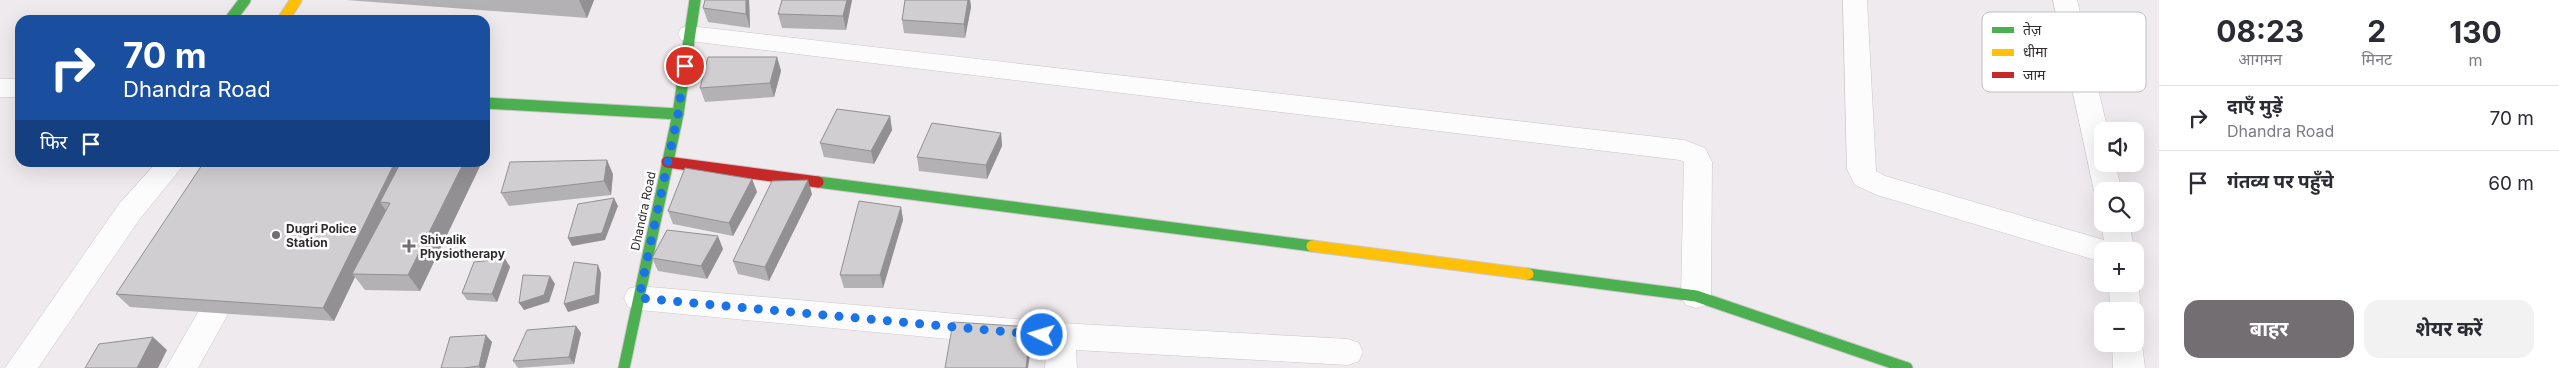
<!DOCTYPE html>
<html lang="hi">
<head>
<meta charset="utf-8">
<style>
  :root { --surface:#fff; --page:#f2f2f3; --text:#2b2b33; --muted:#7c7c81; --line:#e1e1e2; --accent:#736e71 }
  body { margin:0; font-family:Inter,"Noto Sans Devanagari",sans-serif; background:var(--page); color:var(--text); height:100vh; display:flex; flex-direction:column; font-size:19px; white-space:nowrap }
  * { box-sizing:border-box; margin:0 }
  p { font-size:16px; color:var(--muted) }
  .icon { flex:none; width:28px; height:28px; fill:none; stroke:currentColor; stroke-width:2; stroke-linecap:round; stroke-linejoin:round }
  .map { position:relative; flex:1; overflow:hidden }
  .side { display:flex; flex-direction:column; background:var(--surface); width:400px }
  .side>* { flex:none }
  .guide { position:absolute; left:15px; top:15px; width:475px; height:152px; border-radius:15px; box-shadow:0 5px 20px #0002; background:#1a4fa0; color:#fff; overflow:hidden }
  .fabs { position:absolute; left:2094px; top:122px; display:grid; gap:10px }
  .fabs a { display:grid; place-items:center; width:50px; height:50px; border-radius:10px; background:var(--surface); box-shadow:0 5px 20px #0002; font-size:25px }
  .pin { position:absolute; display:grid; place-items:center; width:42px; height:42px; color:#fff; margin:-21px; border:2px solid #fff; border-radius:50%; box-shadow:0 1px 5px #0007 }
  .me { position:absolute; width:55px; margin:-28px; rotate:275deg; stroke-linejoin:round; filter:drop-shadow(0 0 4px #0008) }
  .turn { display:flex; align-items:center; gap:18px; height:105px; padding:0 25px; font-size:22px }
  .turn .icon { width:65px; height:65px; stroke-width:2.5 }
  .turn b { display:block; font-size:35px; line-height:42px }
  .then { display:flex; align-items:center; height:48px; padding:0 25px; background:#0003; gap:10px; font-size:19px }
  .eta { display:flex; justify-content:space-evenly; align-items:center; height:85px; text-align:center }
  .eta b { font-size:30px; font-weight:700; line-height:35px }
  .action { display:flex; gap:10px; margin-top:auto; padding:10px 25px }
  .action a { flex:1; height:58px; border-radius:15px; background:var(--accent); color:#fff; font-size:20px; font-weight:700; line-height:58px; text-align:center }
  .action a+a { background:var(--page); color:var(--text) }
  ul { padding:0; list-style:none }
  li { display:flex; align-items:center; gap:15px; height:65px; padding:0 25px; border-top:1px solid var(--line) }
  li div { flex:1 }
  li b { display:block; font-size:19px }
  li em { font-style:normal }
  main { display:flex; flex:1; min-height:0 }
  .map>svg:first-child { display:block }
</style>
</head>
<body>
<main>
<div class="map">
<svg width="2159" height="368" viewBox="0 0 2159 368">
  <rect width="100%" height="100%" fill="#efeaed"/>
  <g fill="none" stroke-linecap="round" stroke-linejoin="round">
    <defs>
      <g id="street">
        <polygon points="1843,0 1867,0 1876,171 1885,176 2104,240 2101,224 2102,221 2102,224 2129,224 2135,251 2135,252 2102,251 2102,262 1877,195 1855,185 1847,169"/>
        <polygon points="2053,0 2077,0 2108,131 2102,131 2102,164 2115,164 2122,191 2102,191 2102,200 2098,199 2094,191"/>
        <polygon points="690,26 1684,140 1705,148 1712,162 1711,296 1706,305 1696,308 1686,305 1681,296 1684,162 1680,160 681,40 678,34 681,28"/>
        <rect x="0" y="79" width="20" height="18"/>
        <polygon points="157,162 186,162 139,220 38,368 5,368 119,204"/>
        <path d="M2135 277C2141 289 2142 308 2135 320V311H2110L2109 284H2135Z"/>
        <polygon points="639,286 1061,323 1348,339 1359,343 1363,352 1359,361 1348,365 1076,350 1077,368 1045,368 1046,348 639,310 628,307 624,298 628,289"/>
        <polygon points="212,303 223,307 227,316 198,368 166,368 201,307"/>
        <polygon points="2135,334 2142,344 2145,368 2113,368 2112,344 2135,344"/>
      </g>
      <g id="fast">
        <polyline points="230,20 245,0"/>
        <polyline points="485,103 678,114"/>
        <polyline points="818,182 1312,246"/>
        <polyline points="1528,274 1696,296 1907,368"/>
        <polyline points="624,368 678,114 695,0"/>
      </g>
      <g id="slow">
        <polyline points="283,20 296,0"/>
        <polyline points="1312,246 1528,274"/>
      </g>
      <polyline id="jam" points="667,162 818,182"/>
    </defs>
    <use href="#street" stroke="#cac7c9" stroke-width="1"/>
    <use href="#fast" stroke="#cac7c9" stroke-width="13"/>
    <use href="#slow" stroke="#cac7c9" stroke-width="13"/>
    <use href="#jam" stroke="#cac7c9" stroke-width="13"/>
    <use href="#street" fill="#fdfcfc" fill-rule="evenodd"/>
    <use href="#fast" stroke="#4caf50" stroke-width="11"/>
    <use href="#slow" stroke="#ffc107" stroke-width="11"/>
    <use href="#jam" stroke="#c62828" stroke-width="11"/>
  </g>
  <g fill="#b4b1b4">
    <polygon points="346,0 594,0 587,18"/>
    <polygon points="749,0 750,28 708,22 703,8"/>
    <polygon points="782,0 852,0 846,30 782,28 778,14"/>
    <polygon points="905,0 970,0 971,7 965,38 904,33 902,20"/>
    <polygon points="777,57 781,71 774,97 705,102 700,88"/>
    <polygon points="890,116 892,130 874,164 824,157 820,143"/>
    <polygon points="1001,133 1002,146 987,179 919,171 917,157"/>
    <polygon points="482,162 420,291 365,290 355,277 334,321 130,307 116,294"/>
    <polygon points="613,174 611,195 509,206 501,193"/>
    <polygon points="752,179 757,192 733,236 673,224 668,211"/>
    <polygon points="812,194 769,281 738,274 733,261"/>
    <polygon points="901,207 903,220 883,288 844,288 840,275"/>
    <polygon points="723,249 707,279 658,271 652,258"/>
    <polygon points="505,259 510,267 497,302 467,300 462,293"/>
    <polygon points="576,326 581,333 574,364 518,368 513,361"/>
    <polygon points="492,342 485,368 441,368"/>
  </g>
  <g fill="#929092">
    <polygon points="579,0 594,0 587,18"/>
    <polygon points="746,0 749,0 750,28 746,14"/>
    <polygon points="847,0 852,0 846,30 843,16"/>
    <polygon points="968,0 970,0 971,7 965,38 964,24"/>
    <polygon points="777,57 781,71 774,97 770,83"/>
    <polygon points="890,116 892,130 874,164 871,151"/>
    <polygon points="1001,133 1002,146 987,179 986,165"/>
    <polygon points="485,144 488,149 485,156"/>
    <polygon points="607,160 613,174 611,195 604,181"/>
    <polygon points="395,162 410,162 390,203 380,202 387,212 352,274 355,277 334,321 323,308"/>
    <polygon points="464,162 482,162 420,291 408,275"/>
    <polygon points="752,179 757,192 733,236 729,223"/>
    <polygon points="808,180 812,194 769,281 765,267"/>
    <polygon points="614,198 618,206 605,240 572,246 568,238"/>
    <polygon points="901,207 903,220 883,288 880,275"/>
    <polygon points="718,236 723,249 707,279 701,266"/>
    <polygon points="505,259 510,267 497,302 492,294"/>
    <polygon points="598,265 601,273 599,303 568,312 564,304"/>
    <polygon points="550,276 555,284 549,302 524,310 519,303"/>
    <polygon points="576,326 581,333 574,364 569,357"/>
    <polygon points="1031,327 1032,340 1028,368 1026,368"/>
    <polygon points="486,335 492,342 485,368 480,368 479,366"/>
    <polygon points="153,337 167,350 158,368 137,368"/>
  </g>
  <g fill="#d1ced1" stroke="#929092">
    <polygon points="705,0 746,0 746,14 703,8"/>
    <polygon points="782,0 847,0 843,16 778,14"/>
    <polygon points="905,0 968,0 964,24 902,20"/>
    <polygon points="708,57 777,57 770,83 700,88"/>
    <polygon points="837,109 890,116 871,151 820,143"/>
    <polygon points="932,123 1001,133 986,165 917,157"/>
    <polygon points="607,160 604,181 501,193 510,162"/>
    <polygon points="204,162 395,162 323,308 116,294"/>
    <polygon points="401,162 464,162 408,275 352,274 390,203 380,202"/>
    <polygon points="685,168 752,179 729,223 668,211"/>
    <polygon points="808,180 765,267 733,261 772,181"/>
    <polygon points="614,198 602,233 568,238 578,204"/>
    <polygon points="859,201 901,207 880,275 840,275"/>
    <polygon points="667,230 718,236 701,266 652,258"/>
    <polygon points="505,259 492,294 462,293 474,262"/>
    <polygon points="574,262 598,265 595,295 564,304"/>
    <polygon points="523,275 550,276 544,295 519,303"/>
    <polygon points="953,322 1031,327 1026,368 945,368"/>
    <polygon points="576,326 569,357 513,361 527,330"/>
    <polygon points="486,335 479,366 463,368 441,368 450,337"/>
    <polygon points="153,337 137,368 85,368 99,344"/>
  </g>
  <g fill="none" stroke-linecap="round" stroke-linejoin="round">
    <polyline stroke="#1a73e8" stroke-width="9" stroke-dasharray="0 16.2" points="685,66 678,114 639,298 1042,335"/>
  </g>
  <g fill="#736e71" stroke="#fff" stroke-width="2">
    <circle cx="276" cy="235" r="5"/>
    <path d="M406.5 238.5h5v5h5v5h-5v5h-5v-5h-5v-5h5z"/>
  </g>
  <g text-anchor="middle" dominant-baseline="central" stroke-width="5" stroke-linejoin="round" paint-order="stroke">
    <g font-size="12" fill="#302c2e" stroke="#fff">
      <text transform="translate(643 211) rotate(-78)">Dhandra Road</text>
    </g>
    <g font-size="12" font-weight="bold" fill="#302c2e" stroke="#fff" text-anchor="start">
      <text x="286" y="228">Dugri Police<tspan x="286" dy="14">Station</tspan></text>
      <text x="420" y="239">Shivalik<tspan x="420" dy="14">Physiotherapy</tspan></text>
    </g>
  </g>
  <rect x="1982" y="12" width="164" height="80" rx="8" fill="#fff" stroke="#c1c0c0" stroke-width="1"/>
  <rect x="1992" y="27" width="22" height="6" fill="#4caf50"/>
  <rect x="1992" y="49" width="22" height="7" fill="#ffc107"/>
  <rect x="1992" y="72" width="22" height="6" fill="#c62828"/>
  <g font-size="14" fill="#302c2e">
    <text x="2023" y="35">तेज़</text>
    <text x="2023" y="57">धीमा</text>
    <text x="2023" y="80">जाम</text>
  </g>
</svg>
<div class="fabs">
<a><svg class="icon" aria-label="sound" viewBox="0 0 24 24"><path d="M4 9h4l5-4v14l-5-4H4zM17 9q2 3 0 6"/></svg></a>
<a><svg class="icon" aria-label="search" viewBox="0 0 24 24"><circle cx="10" cy="10" r="6"/><path d="M15 15l6 6"/></svg></a>
<a>+</a>
<a>−</a>
</div>
<div class="pin" style="left:685px;top:66px;background:#d93025"><svg class="icon" aria-label="arrive" viewBox="0 0 24 24"><path d="M6 21V4h12l-3 4 3 4H6"/></svg></div>
<svg class="me" style="left:1042px;top:335px" viewBox="-20 -20 40 40"><circle r="17" fill="#1a73e8" stroke="#fff" stroke-width="3"/><path d="M0-11L8 9 0 5-8 9z" fill="#fff"/></svg>
<div class="guide">
<div class="turn"><svg class="icon" aria-label="right" viewBox="0 0 24 24"><path d="M7 20v-9h11M14 6l5 5-5 5"/></svg><div><b>70 m</b>Dhandra Road</div></div>
<div class="then">फिर<svg class="icon" aria-label="arrive" viewBox="0 0 24 24"><path d="M6 21V4h12l-3 4 3 4H6"/></svg></div>
</div>
</div>
<section class="side">
<div class="eta">
<div><b>08:23</b><p>आगमन</p></div>
<div><b>2</b><p>मिनट</p></div>
<div><b>130</b><p>m</p></div>
</div>
<ul>
<li><svg class="icon" aria-label="right" viewBox="0 0 24 24"><path d="M7 20v-9h11M14 6l5 5-5 5"/></svg><div><b>दाएँ मुड़ें</b><p>Dhandra Road</p></div><em>70 m</em></li>
<li><svg class="icon" aria-label="arrive" viewBox="0 0 24 24"><path d="M6 21V4h12l-3 4 3 4H6"/></svg><div><b>गंतव्य पर पहुँचे</b></div><em>60 m</em></li>
</ul>
<div class="action"><a>बाहर</a><a>शेयर करें</a></div>
</section>
</main>
</body>
</html>
